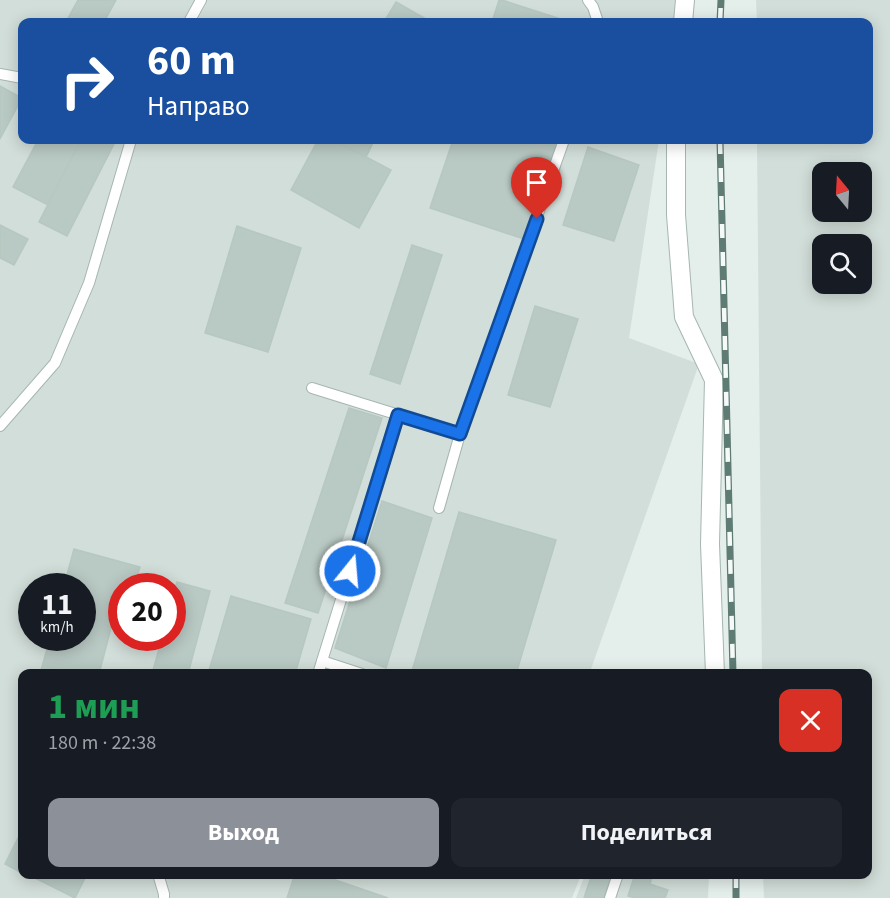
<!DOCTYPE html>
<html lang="ru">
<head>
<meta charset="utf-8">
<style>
  :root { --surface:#171b24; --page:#20242c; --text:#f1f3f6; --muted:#9ea1a6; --accent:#8c9099 }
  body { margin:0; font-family:"Source Sans 3",sans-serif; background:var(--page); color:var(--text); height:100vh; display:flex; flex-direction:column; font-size:22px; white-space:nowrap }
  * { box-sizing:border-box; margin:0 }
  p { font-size:20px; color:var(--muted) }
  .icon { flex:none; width:33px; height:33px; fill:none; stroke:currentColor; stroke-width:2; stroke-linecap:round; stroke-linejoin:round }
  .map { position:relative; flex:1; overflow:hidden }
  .panel { position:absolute; left:18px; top:669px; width:854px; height:210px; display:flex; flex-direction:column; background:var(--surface); border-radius:12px; box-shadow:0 3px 15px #0003 }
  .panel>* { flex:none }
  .top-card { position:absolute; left:18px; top:18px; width:855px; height:126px; border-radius:12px; box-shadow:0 3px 15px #0003; background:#1a4fa0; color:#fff; overflow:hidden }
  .needle { width:39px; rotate:342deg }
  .buttons { position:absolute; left:812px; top:162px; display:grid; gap:12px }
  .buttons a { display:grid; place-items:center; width:60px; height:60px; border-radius:12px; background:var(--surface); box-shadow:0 3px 15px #0003; font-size:30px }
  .speed { position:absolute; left:18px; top:573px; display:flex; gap:12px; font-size:30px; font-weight:700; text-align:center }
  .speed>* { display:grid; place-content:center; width:78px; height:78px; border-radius:50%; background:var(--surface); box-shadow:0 3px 15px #0003; line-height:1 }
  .speed small { font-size:15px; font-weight:400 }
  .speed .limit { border:9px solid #d22; background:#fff; color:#111 }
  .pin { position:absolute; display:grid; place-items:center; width:51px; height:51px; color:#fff; margin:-62px -26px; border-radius:50% 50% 50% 0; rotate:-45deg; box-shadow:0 0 6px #0007 }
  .pin .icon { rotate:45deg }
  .me { position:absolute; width:66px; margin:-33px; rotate:17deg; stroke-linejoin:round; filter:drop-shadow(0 0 4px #0008) }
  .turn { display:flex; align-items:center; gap:21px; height:126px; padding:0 30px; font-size:27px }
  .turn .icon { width:78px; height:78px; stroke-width:2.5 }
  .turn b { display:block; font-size:42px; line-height:51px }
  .round { display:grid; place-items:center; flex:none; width:63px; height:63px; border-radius:12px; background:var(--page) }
  .headline { display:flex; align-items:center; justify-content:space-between; height:102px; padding:0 30px }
  h1 { font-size:36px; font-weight:700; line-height:45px; color:#1e9e55 }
  .action { display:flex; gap:12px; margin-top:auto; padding:12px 30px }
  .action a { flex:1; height:69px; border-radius:12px; background:var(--accent); color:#fff; font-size:24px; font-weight:700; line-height:69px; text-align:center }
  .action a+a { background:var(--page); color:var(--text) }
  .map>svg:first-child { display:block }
</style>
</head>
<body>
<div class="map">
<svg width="890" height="898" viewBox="0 0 890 898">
  <rect width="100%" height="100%" fill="#e4eeea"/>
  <g fill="#d2ded9" fill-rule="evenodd">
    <path d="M0 0H679L676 22H22V140H659L629 338 699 364 591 669 603 673 22 674V874L581 875 572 898H0ZM32 586H82V638H32ZM122 586H172V638H122Z"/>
    <path d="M756 0H890V898H764L763 875 867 874V674L762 673 757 140H868V22H757ZM822 172H861V212H822ZM822 244H861V284H822Z"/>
    <polygon points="585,875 709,875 708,898 576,898"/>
  </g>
  <g fill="#b9c9c3" stroke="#b6c8c1" stroke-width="1.5">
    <polygon points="78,0 116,0 104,22 66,22"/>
    <polygon points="499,0 502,0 570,22 492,22"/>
    <polygon points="396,2 426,19 424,22 384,22"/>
    <polygon points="0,86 22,98 0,139"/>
    <polygon points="38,140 81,140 48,205 13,187"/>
    <polygon points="81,140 116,140 67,236 39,222"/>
    <polygon points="318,140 334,140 391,170 359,228 291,190"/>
    <polygon points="334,140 366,140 373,143 366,157"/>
    <polygon points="453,140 557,140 524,239 430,208"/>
    <polygon points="588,147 639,165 614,241 563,225"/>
    <polygon points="0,225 28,239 14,265 0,258"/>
    <polygon points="237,226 301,248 268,352 205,333"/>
    <polygon points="412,245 442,255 400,384 370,374"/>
    <polygon points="535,306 578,319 550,407 508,395"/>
    <polygon points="349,408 382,418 318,613 285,603"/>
    <polygon points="382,501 432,518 386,668 335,648"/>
    <polygon points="459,512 556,540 516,674 419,674 412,671"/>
    <polygon points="74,549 140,567 134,586 122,586 99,674 40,674 50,638 82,638 82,586 64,586"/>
    <polygon points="177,582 210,591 188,674 152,674 162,638 172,638 172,598"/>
    <polygon points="231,596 311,619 295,674 208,674"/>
    <polygon points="18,838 22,840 22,873 5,864"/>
    <polygon points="27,874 87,874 75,898"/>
    <polygon points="295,874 318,874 388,898 287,898"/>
    <polygon points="592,874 612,874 604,898 584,898"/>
    <polygon points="635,874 653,874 650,884 668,890 665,898 636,898 628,896"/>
  </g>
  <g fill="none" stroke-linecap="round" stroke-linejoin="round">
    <defs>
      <g id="lane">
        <polyline points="588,0 593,7 598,22"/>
        <polyline points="189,22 201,0"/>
        <polyline points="0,74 22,78"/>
        <polyline points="312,388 460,434"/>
        <polyline points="0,426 55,363 89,283 131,140"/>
        <polyline points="439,508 460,434 564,140"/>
        <polyline points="322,661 362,674"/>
        <polyline points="318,674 398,415"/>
        <polyline points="158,874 164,894 164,898"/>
        <polyline points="610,898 618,874"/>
      </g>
      <g id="street">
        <polyline points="683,22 685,0"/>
        <polyline points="676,140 676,215 684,317 714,380 710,544 715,674"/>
      </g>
    </defs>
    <use href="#lane" stroke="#a6b6b1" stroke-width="12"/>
    <use href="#street" stroke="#a6b6b1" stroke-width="20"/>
    <use href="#lane" stroke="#fff" stroke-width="10"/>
    <use href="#street" stroke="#fff" stroke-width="18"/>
    <defs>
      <g id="rail">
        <polyline points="720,22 721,0"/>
        <polyline points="720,140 733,674"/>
        <polyline points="736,874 736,898"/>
      </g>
    </defs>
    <use href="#rail" stroke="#5e7c74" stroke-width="7"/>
    <use href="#rail" stroke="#f5faf8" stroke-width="4.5" stroke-dasharray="14" stroke-linecap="butt"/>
  </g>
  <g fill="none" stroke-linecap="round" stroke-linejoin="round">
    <defs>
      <polyline id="route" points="350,571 398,415 460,434 537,219"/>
    </defs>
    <use href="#route" stroke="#114b97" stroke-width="15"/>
    <use href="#route" stroke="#1a73e8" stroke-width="10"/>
  </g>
</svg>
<div class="buttons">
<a><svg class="needle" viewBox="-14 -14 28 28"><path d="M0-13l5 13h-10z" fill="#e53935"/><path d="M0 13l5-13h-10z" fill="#9ea1a6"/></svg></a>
<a><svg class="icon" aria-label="search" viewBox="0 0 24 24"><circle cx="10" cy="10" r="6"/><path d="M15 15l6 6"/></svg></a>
</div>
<div class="speed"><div>11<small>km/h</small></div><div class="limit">20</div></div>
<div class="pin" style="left:537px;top:219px;background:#d93025"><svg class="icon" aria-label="arrive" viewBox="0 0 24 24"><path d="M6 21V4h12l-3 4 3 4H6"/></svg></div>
<svg class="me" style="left:350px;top:571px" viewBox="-20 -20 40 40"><circle r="17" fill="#1a73e8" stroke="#fff" stroke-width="3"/><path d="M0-11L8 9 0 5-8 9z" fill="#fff"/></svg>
<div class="top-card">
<div class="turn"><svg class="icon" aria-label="right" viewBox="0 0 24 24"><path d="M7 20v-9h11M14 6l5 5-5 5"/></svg><div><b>60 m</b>Направо</div></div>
</div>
<section class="panel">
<div class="headline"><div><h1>1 мин</h1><p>180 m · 22:38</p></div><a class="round" style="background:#d93025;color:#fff"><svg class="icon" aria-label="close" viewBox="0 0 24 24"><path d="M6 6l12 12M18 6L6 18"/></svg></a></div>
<div class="action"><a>Выход</a><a>Поделиться</a></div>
</section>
</div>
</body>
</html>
